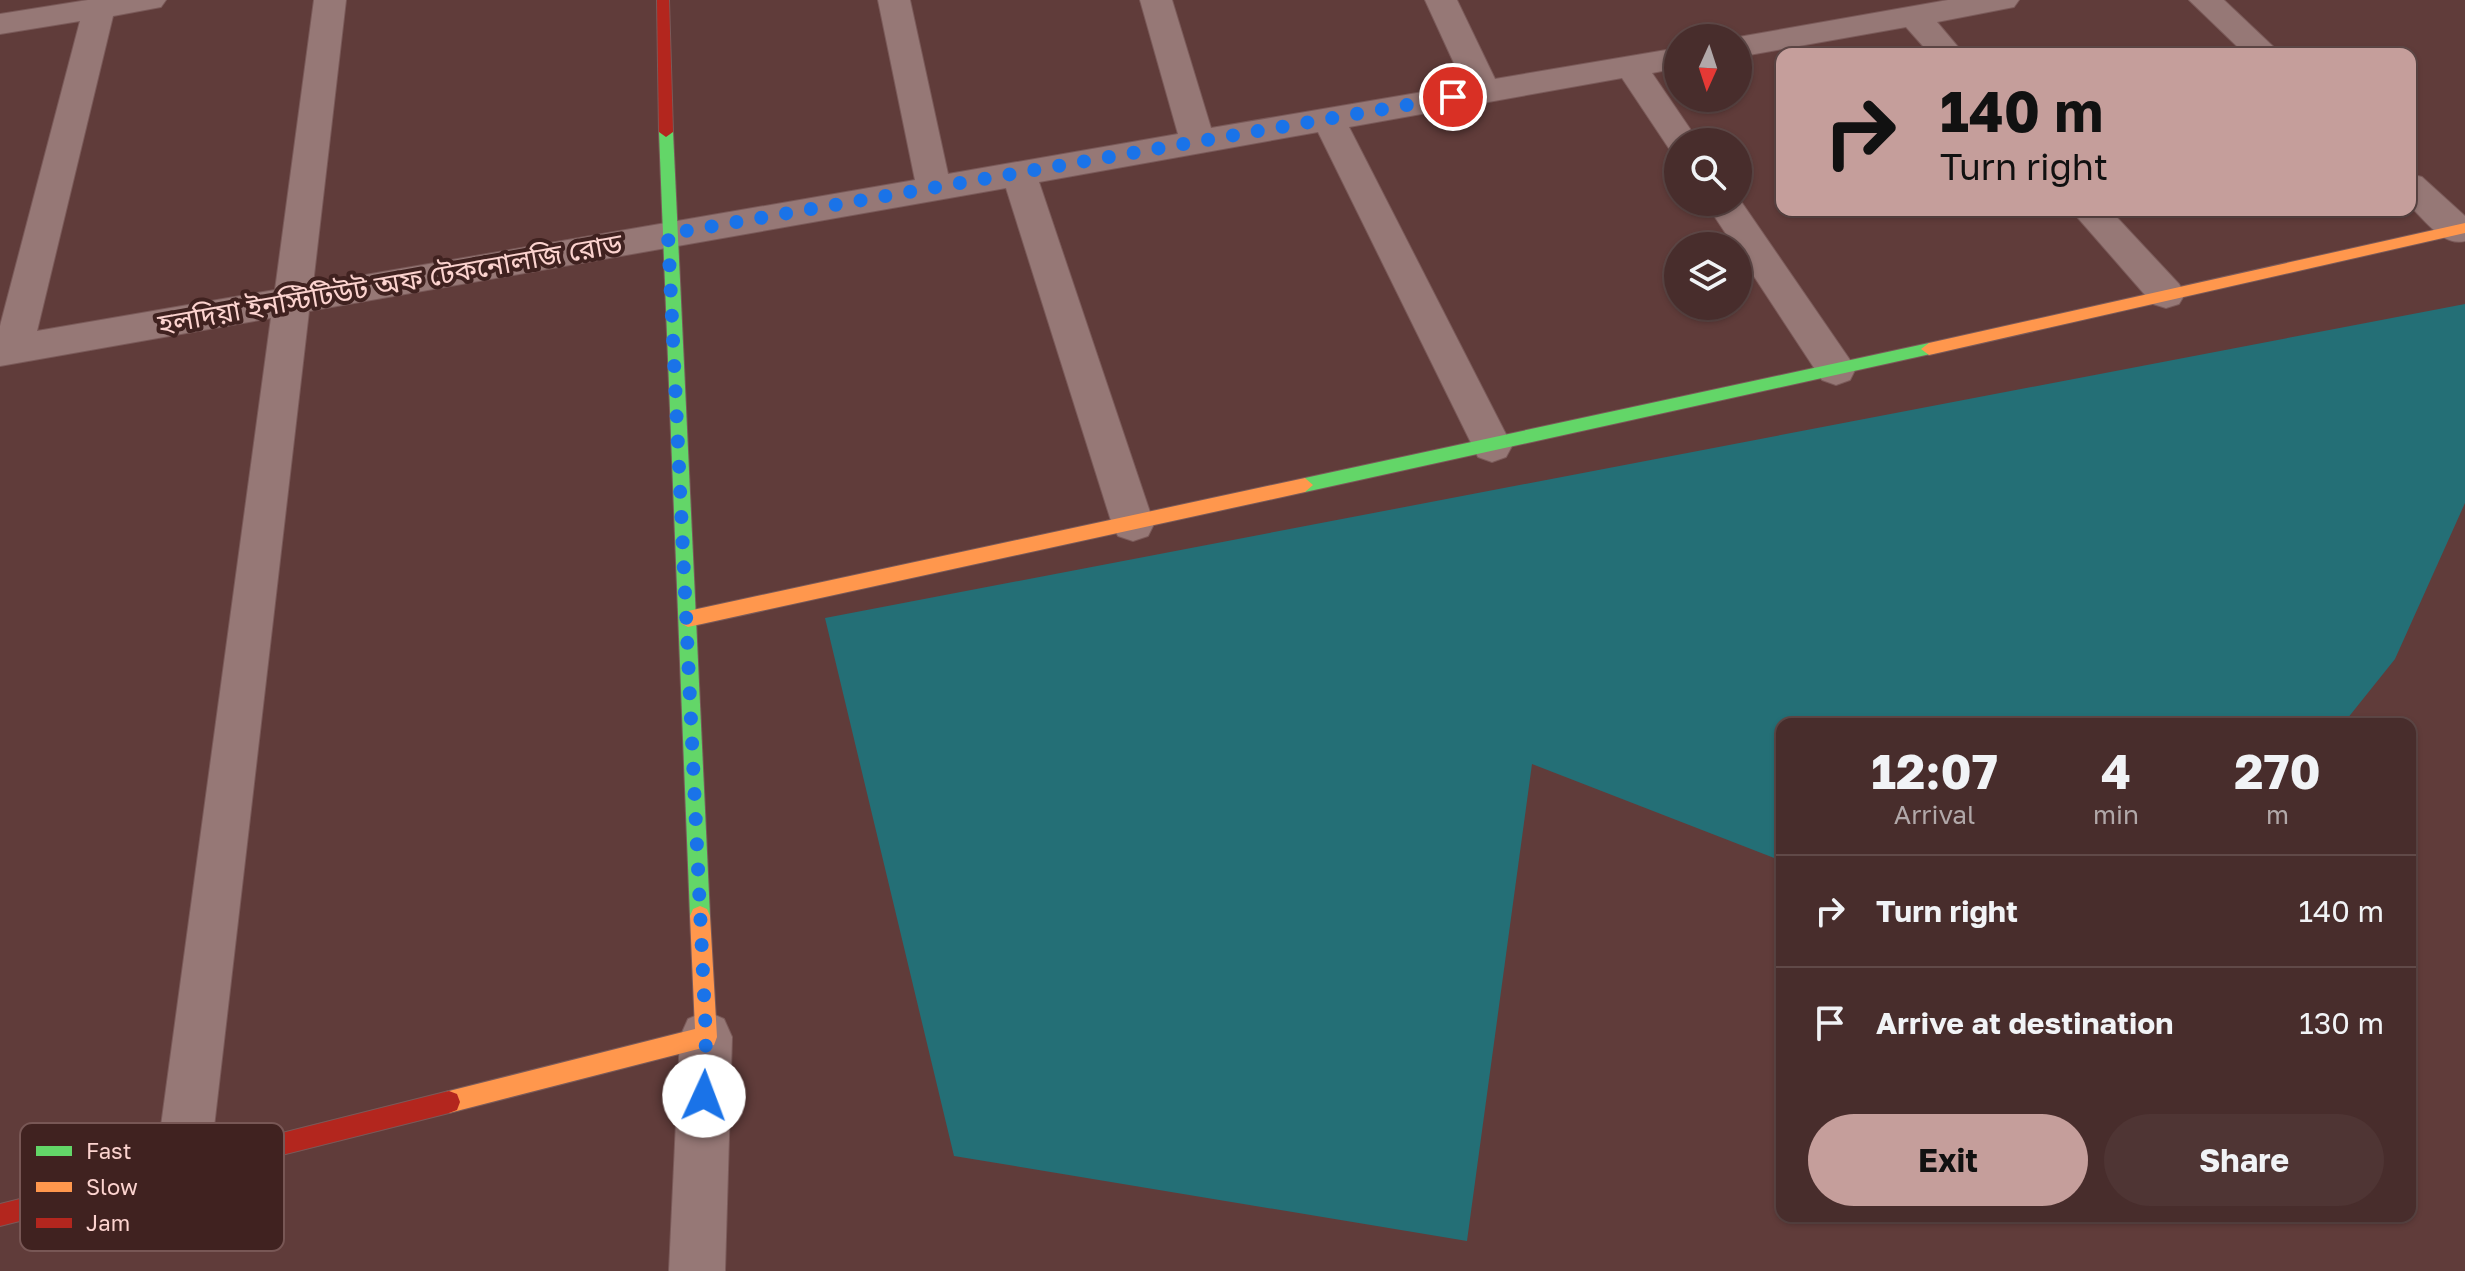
<!DOCTYPE html>
<html lang="en">
<head>
<meta charset="utf-8">
<style>
  :root { --surface:#482d2c; --page:#4f3534; --text:#f1f3f6; --muted:#b1a8a9; --line:#604948; --accent:#c59e9b }
  body { margin:0; font-family:"Golos Text","Noto Sans Bengali",sans-serif; background:var(--page); color:var(--text); height:100vh; display:flex; flex-direction:column; font-size:30px; white-space:nowrap }
  * { box-sizing:border-box; margin:0 }
  p { font-size:26px; color:var(--muted) }
  .icon { flex:none; width:44px; height:44px; fill:none; stroke:currentColor; stroke-width:2; stroke-linecap:round; stroke-linejoin:round }
  .map { position:relative; flex:1; overflow:hidden }
  .panel { position:absolute; left:1776px; top:718px; width:640px; height:504px; display:flex; flex-direction:column; background:var(--surface); border-radius:16px; box-shadow:0 2px 6px #0004,0 0 0 2px var(--line) }
  .panel>* { flex:none }
  .hud { position:absolute; left:1776px; top:48px; width:640px; height:168px; border-radius:16px; box-shadow:0 2px 6px #0004,0 0 0 2px var(--line); background:#c59e9b; color:#111; overflow:hidden }
  .needle { width:52px; rotate:183deg }
  .fabs { position:absolute; left:1664px; top:24px; display:grid; gap:16px }
  .fabs a { display:grid; place-items:center; width:88px; height:88px; border-radius:50%; background:var(--surface); box-shadow:0 2px 6px #0004,0 0 0 2px var(--line); font-size:40px }
  .pin { position:absolute; display:grid; place-items:center; width:68px; height:68px; color:#fff; margin:-34px; border:4px solid #fff; border-radius:50%; box-shadow:0 2px 8px #0007 }
  .me { position:absolute; width:88px; margin:-44px; rotate:2deg; stroke-linejoin:round; filter:drop-shadow(0 0 6px #0008) }
  .turn { display:flex; align-items:center; gap:28px; height:168px; padding:0 32px; font-size:36px }
  .turn .icon { width:104px; height:104px; stroke-width:2.5 }
  .turn b { display:block; font-size:56px; line-height:68px }
  .eta { display:flex; justify-content:space-evenly; align-items:center; height:136px; text-align:center }
  .eta b { font-size:48px; font-weight:700; line-height:56px }
  .button { display:flex; gap:16px; margin-top:auto; padding:16px 32px }
  .button a { flex:1; height:92px; border-radius:48px; background:var(--accent); color:#111; font-size:32px; font-weight:700; line-height:92px; text-align:center }
  .button a+a { background:var(--page); color:var(--text) }
  ul { padding:0; list-style:none }
  li { display:flex; align-items:center; gap:24px; height:112px; padding:0 32px; border-top:2px solid var(--line) }
  li div { flex:1 }
  li b { display:block; font-size:30px }
  li em { font-style:normal }
  .map>svg:first-child { display:block }
</style>
</head>
<body>
<div class="map">
<svg width="2465" height="1271" viewBox="0 0 2465 1271">
  <rect width="100%" height="100%" fill="#603c3a"/>
  <polygon fill="#246f76" points="2465,304 2465,503 2395,659 2343,724 1782,724 1782,861 1532,764 1467,1241 954,1156 825,618"/>
  <g fill="none" stroke-linecap="round" stroke-linejoin="round">
    <defs>
      <g id="street">
        <polygon points="88,0 166,0 161,7 113,16 37,331 275,290 314,0 346,0 313,284 915,180 878,0 910,0 948,174 1178,134 1140,0 1172,0 1211,128 1464,85 1425,0 1457,0 1495,79 1678,48 1678,68 1652,73 1699,142 1678,142 1678,152 1670,150 1622,78 1349,127 1512,446 1506,457 1492,462 1478,457 1318,132 1039,182 1154,524 1148,536 1133,541 1118,536 1112,524 1006,188 309,311 209,1170 201,1189 182,1197 163,1189 155,1170 271,318 0,366 0,326 80,21 0,34 0,14"/>
        <polygon points="1948,0 2019,0 2014,7 1937,22 1964,54 1930,54 1906,27 1738,57 1738,38 1733,38"/>
        <polygon points="2189,0 2224,0 2281,54 2245,54"/>
        <path d="M2410 174 2422 177 2465 216V241C2443 247 2424 219 2410 206Z"/>
        <polygon points="1738,197 1850,360 1855,370 1850,380 1836,385 1822,380 1738,252 1738,246 1734,246 1705,202 1738,202"/>
        <polygon points="2071,210 2110,210 2179,284 2185,294 2179,304 2166,308 2153,304"/>
        <polygon points="706,1011 724,1019 732,1037 725,1271 669,1271 680,1037 688,1019"/>
      </g>
      <g id="fast">
        <polygon points="666,127 673,132 710,916 707,923 700,926 693,923 690,916 659,132"/>
        <polygon points="1929,343 1935,345 1937,349 1935,353 1305,492 1297,485 1305,478"/>
      </g>
      <g id="slow">
        <polygon points="2465,223 2465,233 1929,355 1921,349 1929,343"/>
        <polygon points="1305,478 1313,485 1305,492 688,627 682,624 679,619 682,614 688,611"/>
        <polygon points="700,906 707,909 710,916 717,1037 714,1045 449,1113 441,1110 438,1102 441,1094 449,1091 695,1029 690,916 693,909"/>
      </g>
      <g id="jam">
        <polygon points="657,0 669,0 673,132 666,137 659,132"/>
        <polygon points="449,1091 457,1094 460,1102 457,1110 449,1113 0,1226 0,1204"/>
      </g>
    </defs>
    <use href="#street" stroke="#7a5a59" stroke-width="2"/>
    <use href="#fast" stroke="#7a5a59" stroke-width="2"/>
    <use href="#slow" stroke="#7a5a59" stroke-width="2"/>
    <use href="#jam" stroke="#7a5a59" stroke-width="2"/>
    <use href="#street" fill="#967876" fill-rule="evenodd"/>
    <use href="#fast" fill="#63d668" fill-rule="evenodd"/>
    <use href="#slow" fill="#ff974d" fill-rule="evenodd"/>
    <use href="#jam" fill="#b3261e" fill-rule="evenodd"/>
  </g>
  <g fill="none" stroke-linecap="round" stroke-linejoin="round">
    <polyline stroke="#1a73e8" stroke-width="14" stroke-dasharray="0 25.2" points="704,1096 706,1037 668,234 1453,97"/>
  </g>
  <g text-anchor="middle" dominant-baseline="central" stroke-width="8" stroke-linejoin="round" paint-order="stroke">
    <g font-size="28" fill="#fcd3cf" stroke="#402220">
      <text transform="translate(390 283) rotate(-10)">হলদিয়া ইনস্টিটিউট অফ টেকনোলজি রোড</text>
    </g>
  </g>
  <rect x="20" y="1123" width="264" height="128" rx="12" fill="#402220" stroke="#785755" stroke-width="2"/>
  <rect x="36" y="1146" width="36" height="10" fill="#63d668"/>
  <rect x="36" y="1182" width="36" height="10" fill="#ff974d"/>
  <rect x="36" y="1218" width="36" height="10" fill="#b3261e"/>
  <g font-size="22" fill="#fcd3cf">
    <text x="86" y="1159">Fast</text>
    <text x="86" y="1195">Slow</text>
    <text x="86" y="1231">Jam</text>
  </g>
</svg>
<div class="fabs">
<a><svg class="needle" viewBox="-14 -14 28 28"><path d="M0-13l5 13h-10z" fill="#e53935"/><path d="M0 13l5-13h-10z" fill="#b1a8a9"/></svg></a>
<a><svg class="icon" aria-label="search" viewBox="0 0 24 24"><circle cx="10" cy="10" r="6"/><path d="M15 15l6 6"/></svg></a>
<a><svg class="icon" aria-label="layers" viewBox="0 0 24 24"><path d="M12 4l9 5-9 5-9-5zM3 14l9 5 9-5"/></svg></a>
</div>
<div class="pin" style="left:1453px;top:97px;background:#d93025"><svg class="icon" aria-label="arrive" viewBox="0 0 24 24"><path d="M6 21V4h12l-3 4 3 4H6"/></svg></div>
<svg class="me" style="left:704px;top:1096px" viewBox="-20 -20 40 40"><circle r="19" fill="#fff"/><path d="M0-13L10 11 0 6-10 11z" fill="#1a73e8"/></svg>
<div class="hud">
<div class="turn"><svg class="icon" aria-label="right" viewBox="0 0 24 24"><path d="M7 20v-9h11M14 6l5 5-5 5"/></svg><div><b>140 m</b>Turn right</div></div>
</div>
<section class="panel">
<div class="eta">
<div><b>12:07</b><p>Arrival</p></div>
<div><b>4</b><p>min</p></div>
<div><b>270</b><p>m</p></div>
</div>
<ul>
<li><svg class="icon" aria-label="right" viewBox="0 0 24 24"><path d="M7 20v-9h11M14 6l5 5-5 5"/></svg><div><b>Turn right</b></div><em>140 m</em></li>
<li><svg class="icon" aria-label="arrive" viewBox="0 0 24 24"><path d="M6 21V4h12l-3 4 3 4H6"/></svg><div><b>Arrive at destination</b></div><em>130 m</em></li>
</ul>
<div class="button"><a>Exit</a><a>Share</a></div>
</section>
</div>
</body>
</html>
